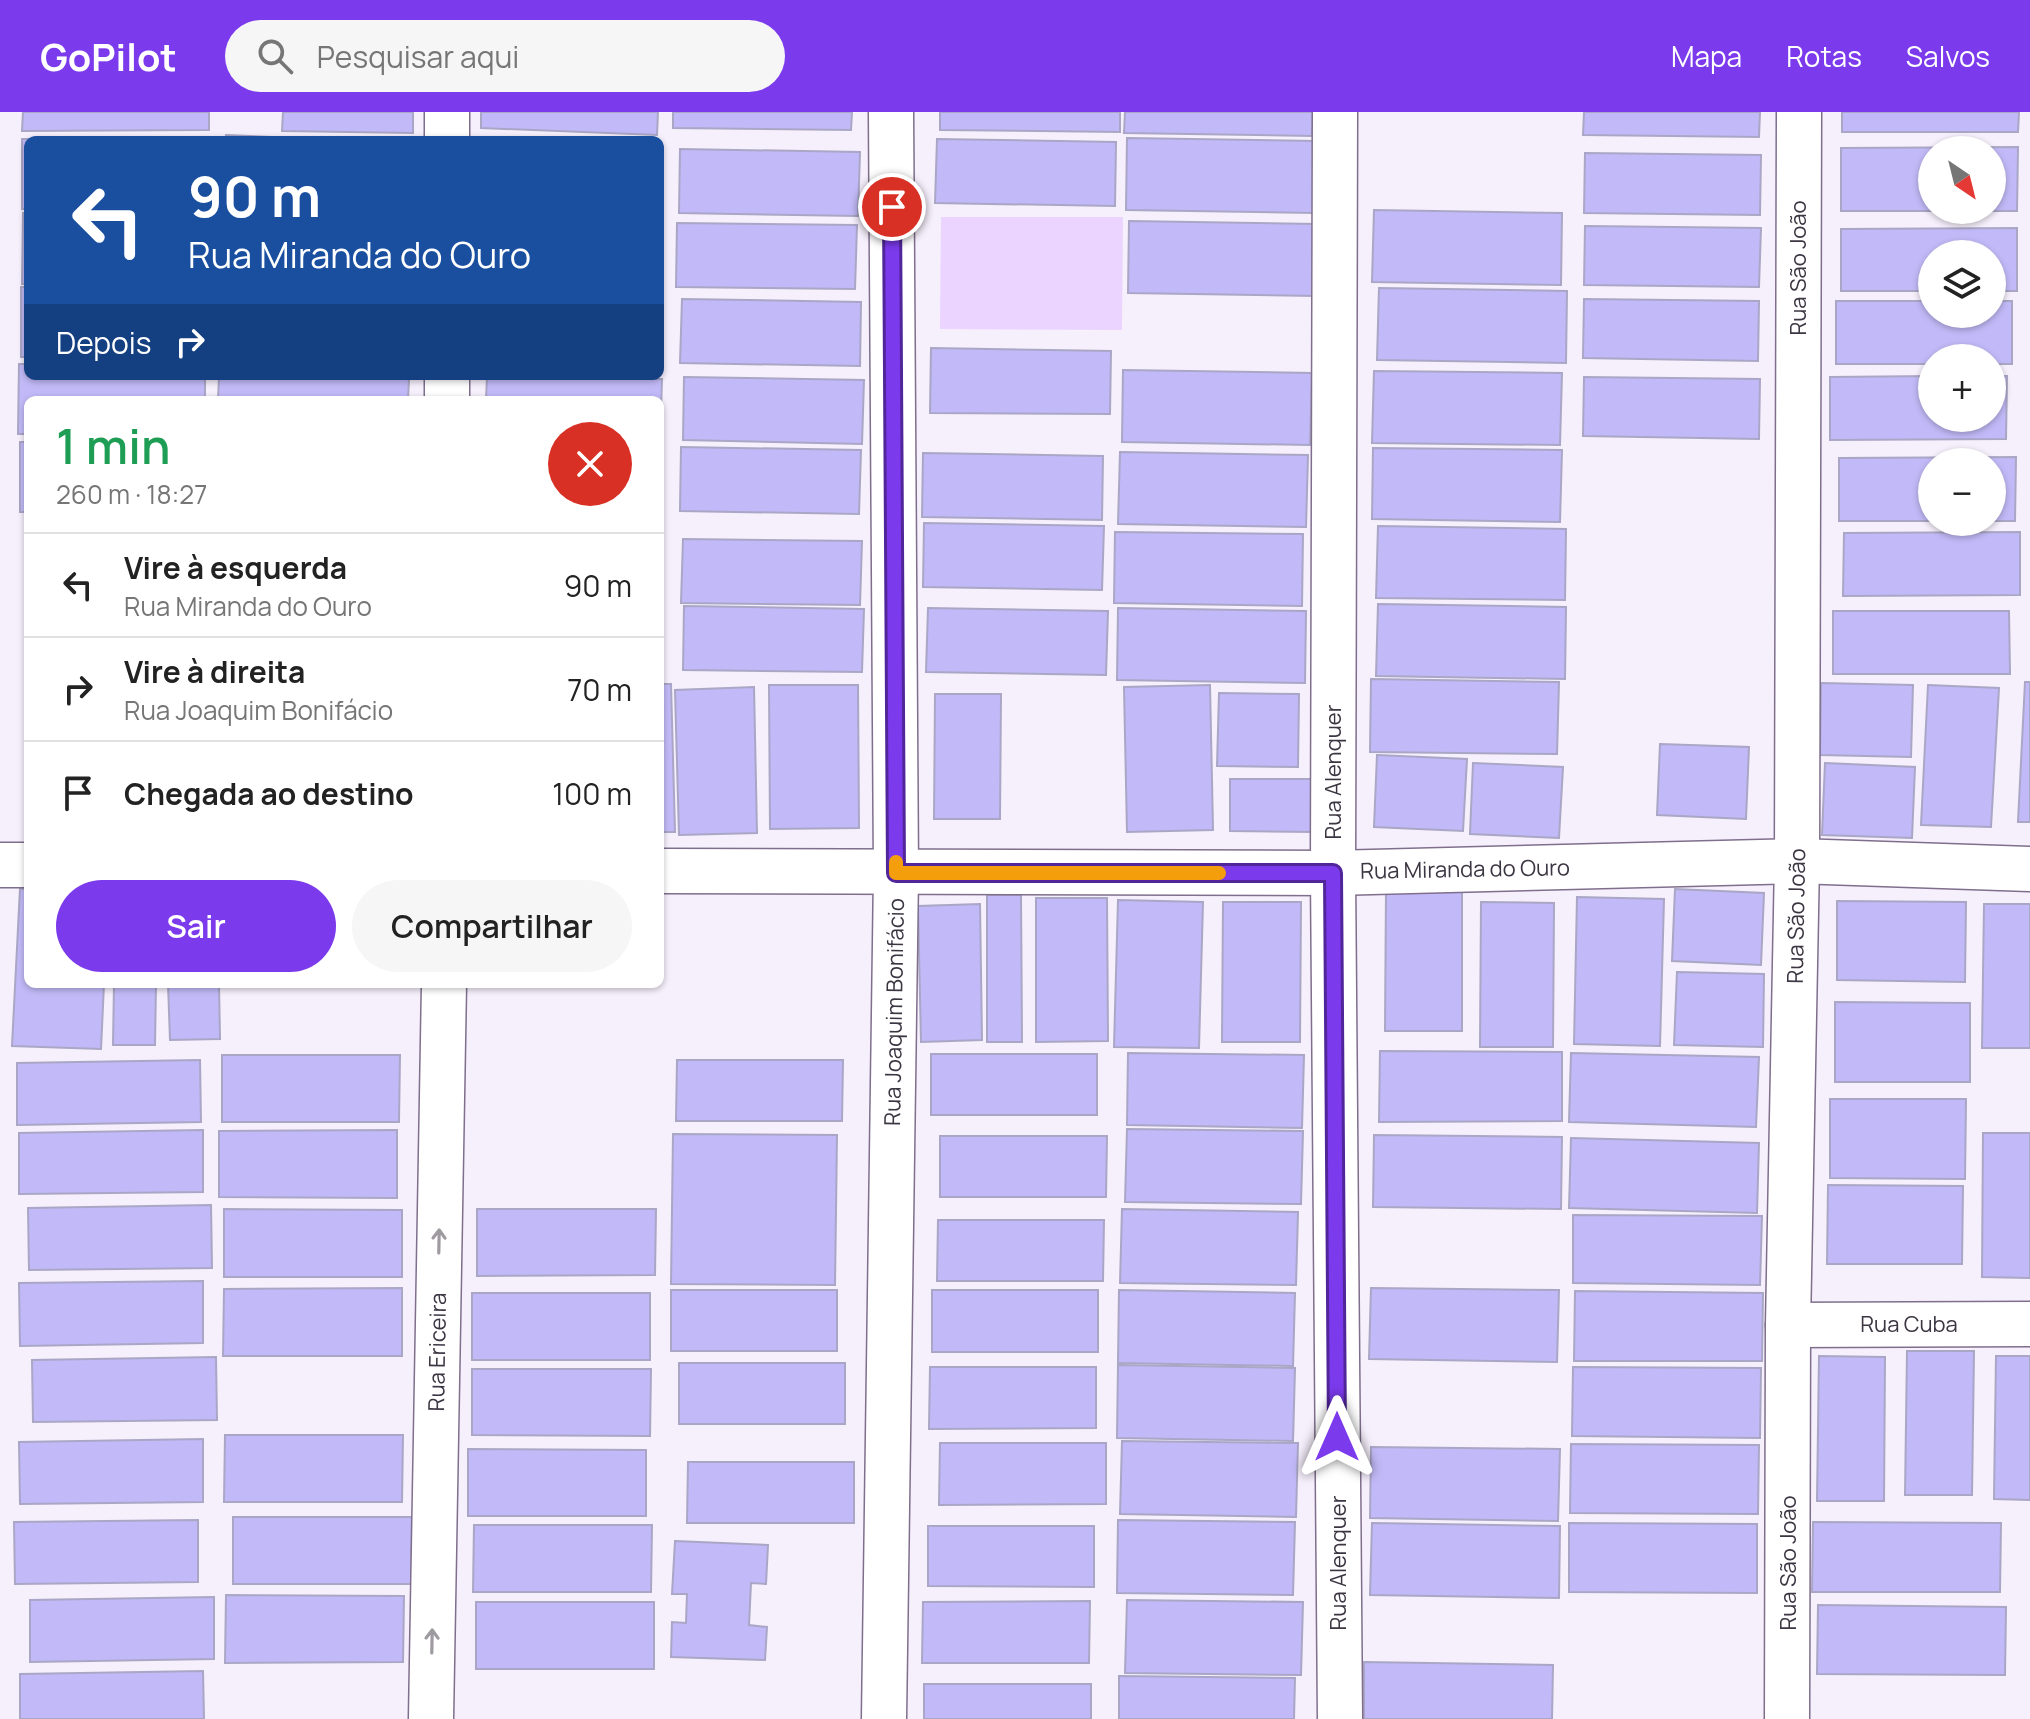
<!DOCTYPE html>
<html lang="pt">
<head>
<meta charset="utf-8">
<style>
  :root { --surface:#fff; --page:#f6f6f6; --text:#222; --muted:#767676; --line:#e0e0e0; --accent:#7c3aed }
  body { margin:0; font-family:Manrope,sans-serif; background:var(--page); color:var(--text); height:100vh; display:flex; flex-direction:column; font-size:30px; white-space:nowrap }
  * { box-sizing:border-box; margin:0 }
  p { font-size:26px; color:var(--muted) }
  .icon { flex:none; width:44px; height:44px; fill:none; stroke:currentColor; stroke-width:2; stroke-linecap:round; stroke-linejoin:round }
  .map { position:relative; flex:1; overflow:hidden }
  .details { position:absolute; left:24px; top:284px; width:640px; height:592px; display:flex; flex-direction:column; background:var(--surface); border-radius:12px; box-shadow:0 2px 6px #0004 }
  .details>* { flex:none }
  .guide { position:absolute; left:24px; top:24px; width:640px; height:244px; border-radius:12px; box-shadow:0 2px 6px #0004; background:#1a4fa0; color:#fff; overflow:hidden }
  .needle { width:52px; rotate:145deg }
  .fabs { position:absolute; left:1918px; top:24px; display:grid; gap:16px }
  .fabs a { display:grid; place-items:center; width:88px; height:88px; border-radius:50%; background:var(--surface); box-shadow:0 2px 6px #0004; font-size:40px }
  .pin { position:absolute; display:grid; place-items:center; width:68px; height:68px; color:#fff; margin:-34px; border:4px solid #fff; border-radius:50%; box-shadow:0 2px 8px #0007 }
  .me { position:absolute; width:88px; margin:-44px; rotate:0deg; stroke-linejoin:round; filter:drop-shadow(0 0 6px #0008) }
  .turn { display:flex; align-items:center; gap:28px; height:168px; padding:0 32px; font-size:36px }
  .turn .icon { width:104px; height:104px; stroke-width:2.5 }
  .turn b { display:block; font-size:56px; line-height:68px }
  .then { display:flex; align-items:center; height:76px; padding:0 32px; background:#0003; gap:16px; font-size:30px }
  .round { display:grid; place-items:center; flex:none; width:84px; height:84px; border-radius:42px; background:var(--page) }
  .head { display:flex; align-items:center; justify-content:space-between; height:136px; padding:0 32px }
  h1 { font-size:48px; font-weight:600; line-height:60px; color:#1e9e55 }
  .action { display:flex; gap:16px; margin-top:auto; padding:16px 32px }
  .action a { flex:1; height:92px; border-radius:48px; background:var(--accent); color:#fff; font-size:32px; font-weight:600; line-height:92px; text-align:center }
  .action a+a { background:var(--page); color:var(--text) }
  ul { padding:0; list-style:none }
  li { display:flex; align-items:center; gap:24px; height:104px; padding:0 32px; border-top:2px solid var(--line) }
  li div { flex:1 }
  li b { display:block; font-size:30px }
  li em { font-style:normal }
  header { display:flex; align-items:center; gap:48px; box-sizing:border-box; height:112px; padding:0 40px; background:var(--accent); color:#fff }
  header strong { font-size:38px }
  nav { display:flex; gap:44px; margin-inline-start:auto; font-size:28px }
  .search { width:560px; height:72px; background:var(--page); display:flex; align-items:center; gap:20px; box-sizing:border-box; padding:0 28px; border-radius:44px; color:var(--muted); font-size:30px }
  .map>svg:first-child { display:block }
</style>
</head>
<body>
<header>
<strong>GoPilot</strong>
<div class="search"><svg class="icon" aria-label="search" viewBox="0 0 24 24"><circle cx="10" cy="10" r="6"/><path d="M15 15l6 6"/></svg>Pesquisar aqui</div>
<nav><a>Mapa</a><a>Rotas</a><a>Salvos</a></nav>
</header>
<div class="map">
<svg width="2030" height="1607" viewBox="0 0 2030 1607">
  <rect width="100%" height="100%" fill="#f6effc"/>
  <polygon fill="#ebd4ff" points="941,105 1123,105 1122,218 940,217"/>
  <g fill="#c2baf8" stroke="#aaa6c6" stroke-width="2" fill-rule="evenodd">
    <polygon points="23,0 209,0 209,18 22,19"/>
    <polygon points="283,0 413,0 413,21 282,19"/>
    <polygon points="481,0 658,0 657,23 481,16"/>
    <polygon points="673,0 852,0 851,18 673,16"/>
    <polygon points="940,0 1120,0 1120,20 940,18"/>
    <polygon points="1125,0 1313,0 1312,24 1124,21"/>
    <polygon points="1584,0 1760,0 1759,25 1583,23"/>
    <polygon points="1842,0 2019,0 2018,20 1842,20"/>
    <polygon points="226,23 345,28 225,28"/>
    <polygon points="1127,26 1316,29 1314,101 1126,98"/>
    <polygon points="22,27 208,27 28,28 28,97 22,97"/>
    <polygon points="937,27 1116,30 1115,94 935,91"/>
    <path d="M2018 35 2017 99H1841V36ZM1932 38H1992V98H1932Z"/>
    <polygon points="680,37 860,40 858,104 679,101"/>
    <polygon points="1585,41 1761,43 1760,103 1584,101"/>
    <polygon points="1374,98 1562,101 1561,173 1372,170"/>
    <polygon points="23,101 28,101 28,172 22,172"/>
    <polygon points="1129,109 1317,112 1316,184 1128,181"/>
    <polygon points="677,111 857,113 855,177 676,175"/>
    <polygon points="1585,114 1761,116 1759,175 1584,173"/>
    <polygon points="2017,116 2017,179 1992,179 1992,142 1932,142 1932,179 1841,179 1841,117"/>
    <rect x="21" y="175" width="7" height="70"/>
    <polygon points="1379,176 1567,179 1566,251 1377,248"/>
    <polygon points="682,187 861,190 860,254 680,251"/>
    <polygon points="1584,187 1759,189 1758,249 1583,246"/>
    <polygon points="1836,189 1932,189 1932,202 1992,202 1992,189 2012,189 2012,252 1992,252 1992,246 1932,246 1932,252 1836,252"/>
    <polygon points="931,236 1111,239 1110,302 930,301"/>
    <polygon points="19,252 28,252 28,264 205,264 205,288 28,288 28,322 18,322"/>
    <polygon points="1123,258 1312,261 1310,333 1122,330"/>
    <polygon points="1374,259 1562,261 1560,333 1372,331"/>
    <polygon points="219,264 409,267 408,288 218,288"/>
    <polygon points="487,264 662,267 660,331 660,288 486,288"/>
    <polygon points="1932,264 1932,306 1992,306 1992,264 2007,264 2006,327 1830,328 1830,265"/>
    <polygon points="684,265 864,268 862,332 683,328"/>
    <polygon points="1584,265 1760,267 1759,327 1583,324"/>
    <rect x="20" y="330" width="8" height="70"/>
    <polygon points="681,335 861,338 859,402 680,399"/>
    <polygon points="1373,336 1562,338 1560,410 1372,407"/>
    <polygon points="1120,340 1308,343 1306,415 1118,412"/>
    <polygon points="923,341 1103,344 1102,408 922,405"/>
    <polygon points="2016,345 2015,409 1992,409 1992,350 1932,350 1932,409 1839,409 1839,346"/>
    <polygon points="924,411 1104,414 1102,478 923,475"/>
    <polygon points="1378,414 1566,417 1565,488 1376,486"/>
    <polygon points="1115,420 1303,422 1302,494 1114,491"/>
    <polygon points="2020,420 2020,483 1843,484 1844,421"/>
    <polygon points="683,427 862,429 860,493 681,491"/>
    <polygon points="1378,492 1566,495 1565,567 1376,564"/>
    <polygon points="684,494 864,497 862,560 683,558"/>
    <polygon points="928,496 1108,499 1106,563 926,560"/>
    <polygon points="1118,496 1306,499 1305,571 1117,568"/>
    <polygon points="1833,499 2009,499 2010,562 1833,562"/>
    <polygon points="1371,567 1559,570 1557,642 1370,640"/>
    <polygon points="2025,570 2030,570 2030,710 2018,710"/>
    <polygon points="1821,571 1913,573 1911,645 1820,643"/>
    <polygon points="660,572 671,572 675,720 660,720"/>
    <polygon points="769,573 858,573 859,716 770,717"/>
    <polygon points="1210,573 1213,718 1127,720 1124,575"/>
    <polygon points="1928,573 1999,576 1991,715 1921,713"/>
    <polygon points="754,575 757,721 679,723 675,578"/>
    <polygon points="1219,581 1299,582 1298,655 1217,654"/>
    <polygon points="935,582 1001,582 1000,707 934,707"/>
    <polygon points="1660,632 1749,635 1746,707 1657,703"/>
    <polygon points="1377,643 1467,647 1463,719 1374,715"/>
    <polygon points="1473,651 1563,655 1559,726 1470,722"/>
    <polygon points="1825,651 1915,655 1912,726 1822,723"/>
    <polygon points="1230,667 1312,667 1312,720 1230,719"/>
    <polygon points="20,777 28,777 28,872 104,872 101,937 12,934"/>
    <polygon points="1675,777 1764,781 1761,853 1672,849"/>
    <polygon points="1386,779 1462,779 1462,919 1385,919"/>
    <polygon points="987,783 1021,783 1022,930 987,930"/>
    <polygon points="1577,785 1664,787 1660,934 1574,932"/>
    <polygon points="1036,786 1107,786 1108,929 1036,930"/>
    <polygon points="1118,788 1203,790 1199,936 1114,935"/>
    <polygon points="1837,789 1966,790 1965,870 1837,868"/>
    <polygon points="1223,790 1301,790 1300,930 1222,930"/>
    <polygon points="1481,790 1554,791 1553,935 1480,935"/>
    <polygon points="980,792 982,928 921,930 918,794"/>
    <polygon points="1984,792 2030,792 2030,936 1982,936"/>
    <polygon points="1677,860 1764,862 1763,935 1674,933"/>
    <polygon points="114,872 156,872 155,933 113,933"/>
    <polygon points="168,872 219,872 220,927 170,928"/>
    <polygon points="1835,890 1970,891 1970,970 1835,970"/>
    <polygon points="1380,939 1562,940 1562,1009 1379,1010"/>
    <polygon points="1128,941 1304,943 1302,1016 1127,1013"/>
    <polygon points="1571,941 1759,945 1756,1015 1569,1010"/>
    <rect x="931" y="942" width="166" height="61"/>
    <polygon points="222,943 400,943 399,1010 222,1010"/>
    <polygon points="200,948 201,1010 17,1013 17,951"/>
    <polygon points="677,948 843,948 842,1009 676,1009"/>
    <polygon points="1830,987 1966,987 1965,1067 1830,1066"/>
    <polygon points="1127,1017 1303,1019 1301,1092 1125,1090"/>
    <polygon points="203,1018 203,1080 19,1082 19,1021"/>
    <polygon points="397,1018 397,1086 219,1085 219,1019"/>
    <polygon points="1983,1021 2030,1021 2030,1166 1982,1165"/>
    <polygon points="673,1022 837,1023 835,1173 671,1172"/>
    <polygon points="1374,1023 1562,1025 1561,1097 1373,1095"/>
    <polygon points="940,1024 1107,1024 1106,1085 940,1085"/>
    <polygon points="1571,1026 1759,1031 1757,1101 1569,1096"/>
    <polygon points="1828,1073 1963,1074 1962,1152 1827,1152"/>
    <polygon points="211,1093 212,1156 29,1158 28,1096"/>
    <polygon points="224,1097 402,1098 402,1165 224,1165"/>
    <polygon points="477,1097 656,1097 655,1163 477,1164"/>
    <polygon points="1122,1097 1298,1100 1296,1173 1120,1171"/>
    <polygon points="1573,1103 1762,1104 1760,1173 1573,1171"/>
    <polygon points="938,1108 1104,1108 1103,1169 937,1169"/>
    <polygon points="203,1169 203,1231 20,1234 19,1171"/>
    <polygon points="402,1176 402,1244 223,1244 224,1177"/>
    <polygon points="1371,1176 1559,1178 1557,1250 1369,1247"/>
    <rect x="671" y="1178" width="166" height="61"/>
    <rect x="932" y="1178" width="166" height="62"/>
    <polygon points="1119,1178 1295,1181 1293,1254 1118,1251"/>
    <polygon points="1575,1179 1763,1181 1762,1249 1574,1249"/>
    <rect x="472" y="1181" width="178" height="67"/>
    <polygon points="1907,1239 1974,1239 1972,1383 1905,1383"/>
    <polygon points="1819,1244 1885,1245 1884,1389 1817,1389"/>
    <polygon points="1996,1244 2030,1244 2030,1388 1994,1387"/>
    <polygon points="216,1245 217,1308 33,1310 32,1248"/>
    <rect x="679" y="1251" width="166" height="61"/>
    <polygon points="1118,1253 1295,1256 1293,1329 1117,1326"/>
    <polygon points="930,1255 1096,1255 1096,1316 929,1317"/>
    <polygon points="1573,1255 1761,1256 1760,1326 1572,1324"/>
    <polygon points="472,1257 651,1257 650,1324 472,1323"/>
    <polygon points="225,1323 403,1323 402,1390 224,1390"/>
    <polygon points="203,1327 203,1390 20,1392 19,1330"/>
    <polygon points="1122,1329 1298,1331 1296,1405 1120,1402"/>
    <polygon points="940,1331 1106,1331 1106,1392 939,1393"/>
    <polygon points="1571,1332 1759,1333 1758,1402 1570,1401"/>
    <polygon points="1371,1335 1560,1337 1558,1409 1370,1406"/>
    <polygon points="468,1337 646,1338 646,1404 468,1404"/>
    <polygon points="688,1350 854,1350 854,1411 687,1411"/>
    <polygon points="233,1405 412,1405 411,1472 233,1472"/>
    <polygon points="198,1408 198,1470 15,1472 14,1410"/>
    <polygon points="1118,1408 1295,1410 1293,1483 1117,1481"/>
    <polygon points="1813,1410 2001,1411 2000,1480 1812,1480"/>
    <polygon points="1372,1411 1560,1414 1559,1486 1370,1483"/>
    <polygon points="1569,1411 1757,1412 1757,1481 1569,1480"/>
    <polygon points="474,1413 652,1413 651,1480 473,1480"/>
    <polygon points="928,1414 1094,1414 1094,1475 928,1474"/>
    <polygon points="675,1429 768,1433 766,1472 751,1471 749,1513 767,1515 765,1548 671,1545 672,1510 686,1511 687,1482 672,1482"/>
    <polygon points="226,1483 404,1484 403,1550 225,1551"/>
    <polygon points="214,1485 214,1547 30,1550 30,1488"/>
    <polygon points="1127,1488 1303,1490 1301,1563 1125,1561"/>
    <polygon points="1090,1489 1089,1551 922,1551 923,1490"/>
    <rect x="476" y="1490" width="178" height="67"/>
    <polygon points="1818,1493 2006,1495 2005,1563 1817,1562"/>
    <polygon points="1364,1550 1553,1553 1552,1607 1364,1607"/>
    <polygon points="203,1559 204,1607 20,1607 20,1562"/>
    <polygon points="1119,1564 1295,1566 1294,1607 1119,1607"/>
    <rect x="924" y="1572" width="167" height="35"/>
  </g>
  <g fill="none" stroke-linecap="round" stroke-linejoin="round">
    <defs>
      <g id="minor">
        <polyline points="1335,0 1333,761 1340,1607"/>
        <polyline points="447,28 447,0"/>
        <polyline points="447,288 447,264"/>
        <polyline points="0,753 28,753"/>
        <polyline points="660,759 1333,761 1797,749 2030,757"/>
        <polyline points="1788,1213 2030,1212"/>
        <polyline points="431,1607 444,872"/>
        <polyline points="884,1607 896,761 891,0"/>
        <polyline points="1787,1607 1788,1213 1797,749 1799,0"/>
      </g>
    </defs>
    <use href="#minor" stroke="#7f6f8c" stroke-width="47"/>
    <use href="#minor" stroke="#fff" stroke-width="44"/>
  </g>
  <defs><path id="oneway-shaft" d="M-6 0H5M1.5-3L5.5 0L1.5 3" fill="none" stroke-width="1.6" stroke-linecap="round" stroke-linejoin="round" transform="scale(2)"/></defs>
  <g stroke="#9e9aa0">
    <use href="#oneway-shaft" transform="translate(439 1129) rotate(-89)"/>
    <use href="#oneway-shaft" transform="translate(432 1529) rotate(-89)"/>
  </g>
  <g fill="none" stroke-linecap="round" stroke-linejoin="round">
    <defs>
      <polyline id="route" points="892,95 896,761 1333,761 1337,1325"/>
    </defs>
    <use href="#route" stroke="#51269a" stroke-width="20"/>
    <use href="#route" stroke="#7c3aed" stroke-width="14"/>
    <polyline stroke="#f59e0b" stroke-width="14" points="896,750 896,761 1219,761"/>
  </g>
  <g text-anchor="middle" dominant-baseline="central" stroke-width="6" stroke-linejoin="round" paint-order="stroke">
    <g font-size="22" fill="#3c3542" stroke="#fff">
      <text transform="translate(1798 156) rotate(-90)">Rua São João</text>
      <text transform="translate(1333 660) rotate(-90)">Rua Alenquer</text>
      <text transform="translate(1465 757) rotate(-1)">Rua Miranda do Ouro</text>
      <text transform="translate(1796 804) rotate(-89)">Rua São João</text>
      <text transform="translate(894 900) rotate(-89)">Rua Joaquim Bonifácio</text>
      <text x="1909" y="1212">Rua Cuba</text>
      <text transform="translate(437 1240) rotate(-89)">Rua Ericeira</text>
      <text transform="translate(1338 1451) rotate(-90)">Rua Alenquer</text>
      <text transform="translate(1788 1451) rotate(-90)">Rua São João</text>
    </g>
  </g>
</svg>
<div class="fabs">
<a><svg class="needle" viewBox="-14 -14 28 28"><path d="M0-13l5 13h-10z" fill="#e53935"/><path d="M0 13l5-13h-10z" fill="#767676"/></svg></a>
<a><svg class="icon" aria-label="layers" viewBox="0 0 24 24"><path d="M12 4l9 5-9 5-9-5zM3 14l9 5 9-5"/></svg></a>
<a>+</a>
<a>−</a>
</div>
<div class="pin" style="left:892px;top:95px;background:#d93025"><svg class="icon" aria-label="arrive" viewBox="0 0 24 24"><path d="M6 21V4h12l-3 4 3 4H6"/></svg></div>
<svg class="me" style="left:1337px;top:1325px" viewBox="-20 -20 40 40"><path d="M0-17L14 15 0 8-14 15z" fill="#7c3aed" stroke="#fff" stroke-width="4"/></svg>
<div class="guide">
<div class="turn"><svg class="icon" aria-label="left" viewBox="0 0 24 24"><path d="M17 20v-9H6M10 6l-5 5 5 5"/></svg><div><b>90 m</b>Rua Miranda do Ouro</div></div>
<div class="then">Depois<svg class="icon" aria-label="right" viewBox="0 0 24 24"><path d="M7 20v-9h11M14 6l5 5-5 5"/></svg></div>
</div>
<section class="details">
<div class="head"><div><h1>1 min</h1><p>260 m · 18:27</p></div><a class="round" style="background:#d93025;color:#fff"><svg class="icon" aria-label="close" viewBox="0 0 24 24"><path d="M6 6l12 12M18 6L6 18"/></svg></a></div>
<ul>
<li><svg class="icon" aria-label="left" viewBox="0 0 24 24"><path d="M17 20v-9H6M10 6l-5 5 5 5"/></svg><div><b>Vire à esquerda</b><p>Rua Miranda do Ouro</p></div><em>90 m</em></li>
<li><svg class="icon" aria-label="right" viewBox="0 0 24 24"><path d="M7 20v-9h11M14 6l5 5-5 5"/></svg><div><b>Vire à direita</b><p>Rua Joaquim Bonifácio</p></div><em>70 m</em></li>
<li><svg class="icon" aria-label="arrive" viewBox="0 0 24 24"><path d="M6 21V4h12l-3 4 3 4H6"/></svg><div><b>Chegada ao destino</b></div><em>100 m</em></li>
</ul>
<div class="action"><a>Sair</a><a>Compartilhar</a></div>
</section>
</div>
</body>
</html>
